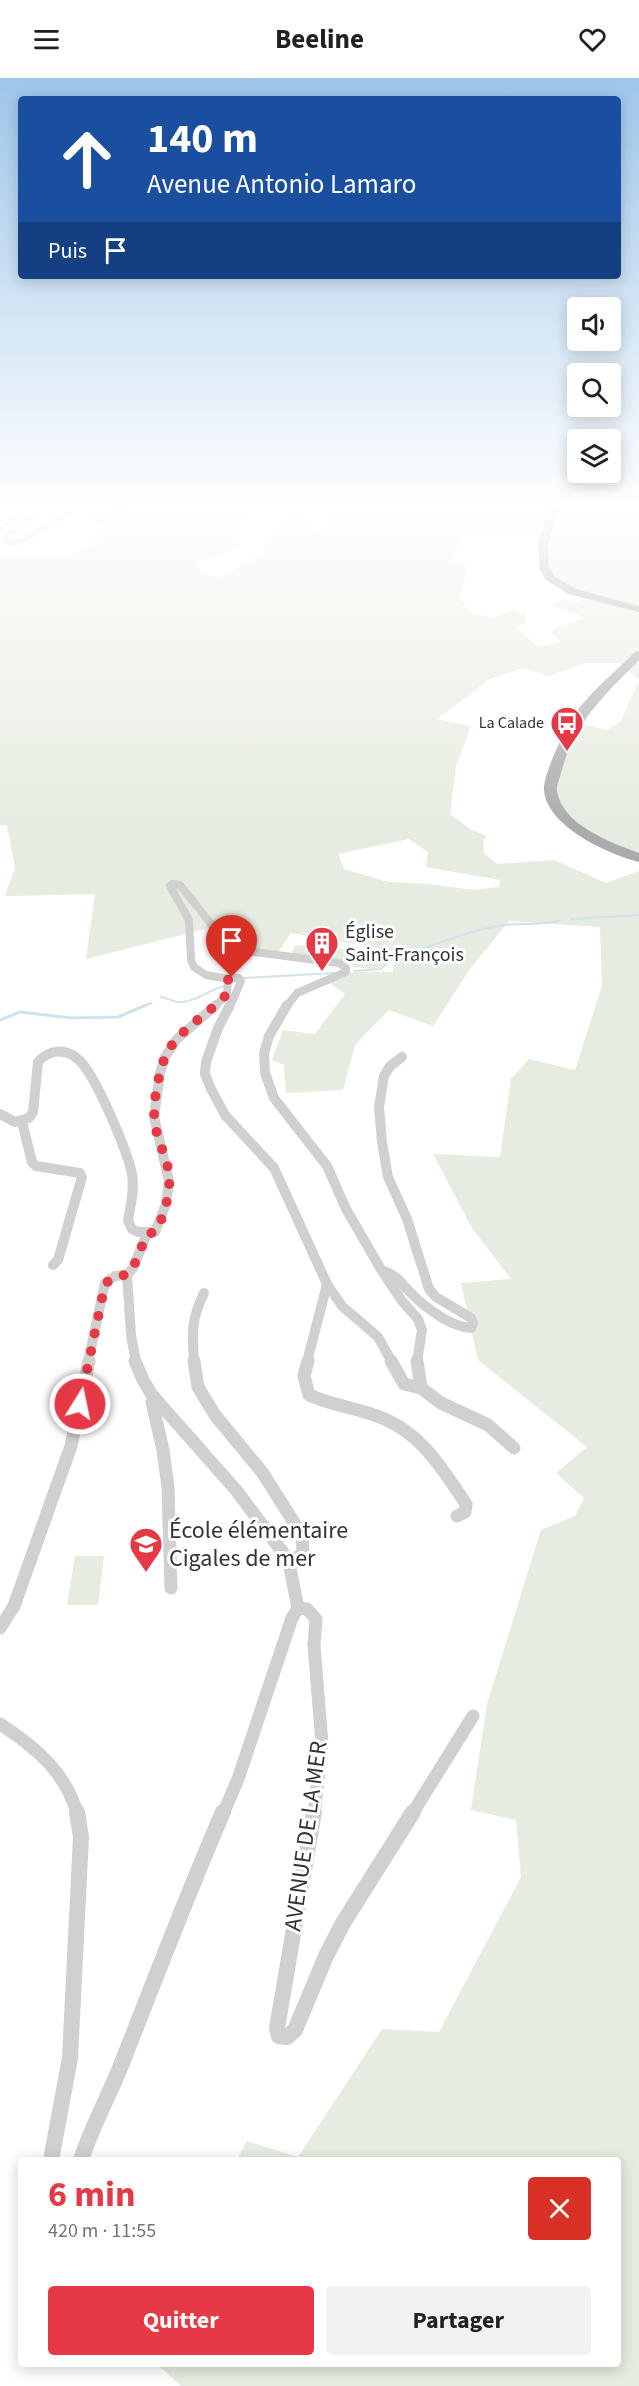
<!DOCTYPE html>
<html lang="fr">
<head>
<meta charset="utf-8">
<style>
  :root { --surface:#fff; --page:#f2f2f2; --text:#202124; --muted:#757577; --accent:#e63946 }
  body { margin:0; font-family:"Source Sans 3",sans-serif; background:var(--page); color:var(--text); height:100vh; display:flex; flex-direction:column; font-size:22px; white-space:nowrap }
  * { box-sizing:border-box; margin:0 }
  p { font-size:20px; color:var(--muted) }
  .icon { flex:none; width:33px; height:33px; fill:none; stroke:currentColor; stroke-width:2; stroke-linecap:round; stroke-linejoin:round }
  .map { position:relative; flex:1; overflow:hidden }
  .sheet { position:absolute; left:18px; top:2079px; width:603px; height:210px; display:flex; flex-direction:column; background:var(--surface); border-radius:6px; box-shadow:0 3px 15px #0003 }
  .sheet>* { flex:none }
  .hud { position:absolute; left:18px; top:18px; width:603px; height:183px; border-radius:6px; box-shadow:0 3px 15px #0003; background:#1a4fa0; color:#fff; overflow:hidden }
  .fabs { position:absolute; left:567px; top:219px; display:grid; gap:12px }
  .fabs a { display:grid; place-items:center; width:54px; height:54px; border-radius:6px; background:var(--surface); box-shadow:0 3px 15px #0003; font-size:30px }
  .pin { position:absolute; display:grid; place-items:center; width:51px; height:51px; color:#fff; margin:-62px -26px; border-radius:50% 50% 50% 0; rotate:-45deg; box-shadow:0 0 6px #0007 }
  .pin .icon { rotate:45deg }
  .me { position:absolute; width:66px; margin:-33px; rotate:10deg; stroke-linejoin:round; filter:drop-shadow(0 0 4px #0008) }
  .turn { display:flex; align-items:center; gap:21px; height:126px; padding:0 30px; font-size:27px }
  .turn .icon { width:78px; height:78px; stroke-width:2.5 }
  .turn b { display:block; font-size:42px; line-height:51px }
  .then { display:flex; align-items:center; height:57px; padding:0 30px; background:#0003; gap:12px; font-size:22px }
  .round { display:grid; place-items:center; flex:none; width:63px; height:63px; border-radius:6px; background:var(--page) }
  .head { display:flex; align-items:center; justify-content:space-between; height:102px; padding:0 30px }
  h1 { font-size:36px; font-weight:700; line-height:45px; color:var(--accent) }
  .cta { display:flex; gap:12px; margin-top:auto; padding:12px 30px }
  .cta a { flex:1; height:69px; border-radius:6px; background:var(--accent); color:#fff; font-size:24px; font-weight:700; line-height:69px; text-align:center }
  .cta a+a { background:var(--page); color:var(--text) }
  header { display:flex; justify-content:space-between; align-items:center; height:78px; padding:0 30px; background:var(--surface); font-size:27px; font-weight:700 }
  .map>svg:first-child { display:block }
</style>
</head>
<body>
<header><svg class="icon" aria-label="menu" viewBox="0 0 24 24"><path d="M4 6h16M4 12h16M4 18h16"/></svg>Beeline<svg class="icon" aria-label="heart" viewBox="0 0 24 24"><path d="M12 20l-8-8c-3-5 5-10 8-4 3-6 11-1 8 4z"/></svg></header>
<div class="map">
<svg width="639" height="2308" viewBox="0 0 639 2308">
  <rect width="100%" height="100%" fill="#fff"/>
  <g fill="#e6ecdf" fill-rule="evenodd">
    <path d="M116 427H287L269 436 254 435 235 446 241 469 195 485 204 497 222 499 265 474C270 450 279 446 299 434L314 453 324 451 336 427H639V776C614 766 553 744 555 710 556 687 572 665 582 646L607 652 621 643 639 602 619 585H585L549 598 523 590 490 601 437 641 471 648 456 688 450 736 470 751 486 758 483 765 484 775 497 786 554 782 606 805 639 793V2308H181L157 2286H618V2082H237L247 2063 298 2079 382 1951 439 1954 521 1799 516 1742 471 1732 487 1626 541 1452 575 1438 584 1420 556 1395 587 1369 478 1282 461 1205 511 1201 472 1150 433 1076 500 1079 511 1001 529 981 575 992 602 908 600 849 509 843 470 891 433 948 389 932 355 967 343 1012 286 1015 284 987 272 982 283 952 315 956 345 916 330 905 351 894H393L395 873 291 855 277 876 233 867 217 848 86 881 95 816 5 818 15 790 7 747H0V480C21 478 67 484 83 472 92 465 99 456 107 448L93 443ZM464 456 549 458C548 499 549 501 588 516L579 525 564 521 551 527 585 540 553 551 552 556 561 564 538 569 517 550 525 544 527 536 513 532 493 540 472 535 460 521 468 487 451 482ZM409 761 428 774 426 789 500 802 499 809 475 812 427 806 388 804 344 791 338 776Z"/>
    <path d="M295 867 385 874 388 884C381 894 365 890 354 889 344 877 307 879 291 878Z"/>
    <polygon points="75,1478 104,1478 98,1527 67,1527"/>
  </g>
  <g fill="none" stroke-linecap="round" stroke-linejoin="round">
    <g stroke="#cfe2ee" stroke-width="2">
      <polyline points="571,841 639,837"/>
      <path d="M354 893 381 891 392 881C427 870 463 854 498 848 518 844 539 848 558 843"/>
      <polyline points="243,900 335,895"/>
      <path d="M161 919C167 920 174 924 180 924 197 924 210 910 226 908"/>
      <polyline points="142,929 151,925"/>
    </g>
    <polyline stroke="#cfe2ee" stroke-width="3" points="0,942 20,934 72,940 118,939 146,927"/>
    <g stroke="#d0d0d0" stroke-width="6">
      <polyline points="44,427 4,462 14,465 25,461 80,427"/>
      <polyline points="118,427 95,440 96,442 105,441 134,427"/>
    </g>
    <g stroke="#d0d0d0" stroke-width="8">
      <polyline points="228,901 206,897 194,889 191,882 189,842 170,808 172,806 180,807 211,846 217,860 231,871 339,885 346,890 346,894 297,915 286,929"/>
      <polyline points="214,929 227,917 228,901 239,900 241,903 230,929"/>
    </g>
    <g stroke="#d0d0d0" stroke-width="10">
      <polyline points="230,927 218,950 206,984 205,996 211,1011 225,1037 274,1090 327,1206 342,1228 378,1259 392,1284"/>
      <polyline points="287,927 269,958 264,975 265,995 274,1020 327,1088 346,1131 382,1193 402,1223 418,1241 422,1252 417,1284"/>
      <path d="M0 1036 15 1044 29 1040 33 1034 38 984C49 971 66 970 79 982 96 998 127 1072 132 1096 135 1112 130 1128 128 1143L132 1151 138 1154H155L166 1126 169 1103 154 1039 160 995 165 979 177 961 216 927"/>
      <polyline points="22,1044 32,1084 36,1088 80,1095 82,1099 58,1182 53,1187"/>
      <path d="M383 1193C397 1196 403 1208 413 1217 426 1230 451 1249 471 1250L473 1245 471 1240 436 1219 429 1211 407 1141 388 1099 382 1064 379 1029 384 998 390 988 402 979"/>
      <polyline points="127,1197 133,1190 147,1156"/>
      <polyline points="88,1284 105,1205 115,1198 127,1197 131,1257 136,1284"/>
      <path d="M194 1284C192 1256 191 1241 204 1215"/>
      <polyline points="307,1284 327,1206"/>
    </g>
    <g stroke="#d0d0d0" stroke-width="13">
      <polyline points="135,1283 143,1302 152,1317 236,1412 284,1476 290,1490 298,1530"/>
      <polyline points="194,1283 198,1309 215,1337 262,1394 302,1457 303,1475 290,1485"/>
      <path d="M308 1283 304 1298 309 1317C329 1326 350 1329 371 1336 418 1350 440 1387 466 1426L465 1434 457 1438"/>
      <polyline points="391,1283 404,1306 421,1310"/>
      <polyline points="417,1283 421,1310"/>
      <polyline points="421,1310 441,1325 488,1347 514,1370"/>
      <polyline points="155,1320 152,1324 163,1372 168,1409 171,1510"/>
      <polyline points="0,1550 14,1528 71,1368 89,1283"/>
      <path d="M0 1646C34 1668 67 1695 77 1736"/>
      <polyline points="223,1736 238,1701 292,1540 298,1530 307,1531 316,1541 314,1567 322,1666 314,1736"/>
      <polyline points="412,1736 473,1638"/>
    </g>
    <g stroke="#d0d0d0" stroke-width="16">
      <polyline points="314,1734 277,1950 279,1958 287,1959 295,1952 326,1878 343,1845 413,1734"/>
      <polyline points="51,2082 70,1980 81,1759 77,1734"/>
      <path d="M81 2082C92 2048 109 2018 122 1985 155 1901 187 1817 223 1734"/>
    </g>
    <polygon fill="#bdbdbd" fill-rule="evenodd" points="0,427 5,427 0,431"/>
    <g fill="#ababab" fill-rule="evenodd">
      <polygon points="550,427 560,427 548,466 549,487 554,498 576,511 639,528 639,534 568,516 546,502 539,490 538,466"/>
      <path d="M639 573V582C603 619 575 643 561 695 560 700 556 708 557 713 562 747 612 765 639 775V784C608 776 548 749 544 713 542 697 569 642 580 629 596 609 617 592 635 574Z"/>
    </g>
    <defs>
      <polyline id="rail" points="0,451 31,427"/>
    </defs>
    <use href="#rail" stroke="#888" stroke-width="3"/>
    <use href="#rail" stroke="#fff" stroke-width="1.5" stroke-dasharray="5" stroke-linecap="butt"/>
  </g>
  <linearGradient id="sky" x2="0" y2="1"><stop stop-color="#9ec6ea"/><stop offset="0.57" stop-color="#fff"/><stop offset="1" stop-color="#fff" stop-opacity="0"/></linearGradient>
  <rect width="639" height="750" fill="url(#sky)"/>
  <g fill="none" stroke-linecap="round" stroke-linejoin="round">
    <path stroke="#e63946" stroke-width="10" stroke-dasharray="0 18" d="M80 1326 105 1206 115 1198 127 1197 133 1190 147 1156 155 1154C164 1140 171 1113 169 1096 167 1080 158 1064 155 1047 152 1027 158 998 165 979 177 952 207 938 226 917L229 910 228 901 232 899"/>
  </g>
  <defs>
    <symbol id="bus-pin" viewBox="-11 -11 22 30"><path d="M0 17L-7.5 6A9.5 9.5 0 1 1 7.5 6Z" fill="#e63946" stroke="#fff"/><path d="M-5-6H5V4H4V6H2V4H-2V6H-4V4H-5ZM-3.5-4V0h7V-4ZM-3.5 1.2v1.5H-2V1.2ZM2 1.2v1.5H3.5V1.2Z" fill="#fff"/></symbol>
    <symbol id="building-pin" viewBox="-11 -11 22 30"><path d="M0 17L-7.5 6A9.5 9.5 0 1 1 7.5 6Z" fill="#e63946" stroke="#fff"/><path d="M-4-6H4V6H1V3H-1V6H-4ZM-2.5-4.3h1.7v1.8h-1.7ZM.8-4.3h1.7v1.8H.8ZM-2.5-1h1.7V.8h-1.7ZM.8-1h1.7V.8H.8Z" fill="#fff"/></symbol>
    <symbol id="school-pin" viewBox="-11 -11 22 30"><path d="M0 17L-7.5 6A9.5 9.5 0 1 1 7.5 6Z" fill="#e63946" stroke="#fff"/><path d="M0-5L7-2L0 1L-7-2ZM-4 1L0 2.5L4 1V4Q0 6-4 4Z" fill="#fff"/></symbol>
  </defs>
  <g fill-rule="evenodd">
    <use href="#bus-pin" x="548" y="626" width="38" height="52"/>
    <use href="#building-pin" x="303" y="846" width="38" height="52"/>
    <use href="#school-pin" x="127" y="1447" width="38" height="52"/>
  </g>
  <g text-anchor="middle" dominant-baseline="central" stroke-width="6" stroke-linejoin="round" paint-order="stroke">
    <g font-size="16" fill="#333" stroke="#fff" text-anchor="end">
      <text x="544" y="645">La Calade</text>
    </g>
    <g font-size="20" fill="#333" stroke="#fff" text-anchor="start">
      <text x="345" y="854">Église<tspan x="345" dy="23">Saint-François</tspan></text>
    </g>
    <g font-size="24" fill="#333" stroke="#fff" text-anchor="start">
      <text x="169" y="1452">École élémentaire<tspan x="169" dy="28">Cigales de mer</tspan></text>
    </g>
    <g font-size="24" fill="#333" stroke="#fff">
      <text transform="translate(306 1758) rotate(-82)">AVENUE DE LA MER</text>
    </g>
  </g>
</svg>
<div class="fabs">
<a><svg class="icon" aria-label="sound" viewBox="0 0 24 24"><path d="M4 9h4l5-4v14l-5-4H4zM17 9q2 3 0 6"/></svg></a>
<a><svg class="icon" aria-label="search" viewBox="0 0 24 24"><circle cx="10" cy="10" r="6"/><path d="M15 15l6 6"/></svg></a>
<a><svg class="icon" aria-label="layers" viewBox="0 0 24 24"><path d="M12 4l9 5-9 5-9-5zM3 14l9 5 9-5"/></svg></a>
</div>
<div class="pin" style="left:232px;top:899px;background:#d93025"><svg class="icon" aria-label="arrive" viewBox="0 0 24 24"><path d="M6 21V4h12l-3 4 3 4H6"/></svg></div>
<svg class="me" style="left:80px;top:1326px" viewBox="-20 -20 40 40"><circle r="17" fill="#e63946" stroke="#fff" stroke-width="3"/><path d="M0-11L8 9 0 5-8 9z" fill="#fff"/></svg>
<div class="hud">
<div class="turn"><svg class="icon" aria-label="ahead" viewBox="0 0 24 24"><path d="M12 20V5M6 11l6-6 6 6"/></svg><div><b>140 m</b>Avenue Antonio Lamaro</div></div>
<div class="then">Puis<svg class="icon" aria-label="arrive" viewBox="0 0 24 24"><path d="M6 21V4h12l-3 4 3 4H6"/></svg></div>
</div>
<section class="sheet">
<div class="head"><div><h1>6 min</h1><p>420 m · 11:55</p></div><a class="round" style="background:#d93025;color:#fff"><svg class="icon" aria-label="close" viewBox="0 0 24 24"><path d="M6 6l12 12M18 6L6 18"/></svg></a></div>
<div class="cta"><a>Quitter</a><a>Partager</a></div>
</section>
</div>
</body>
</html>
